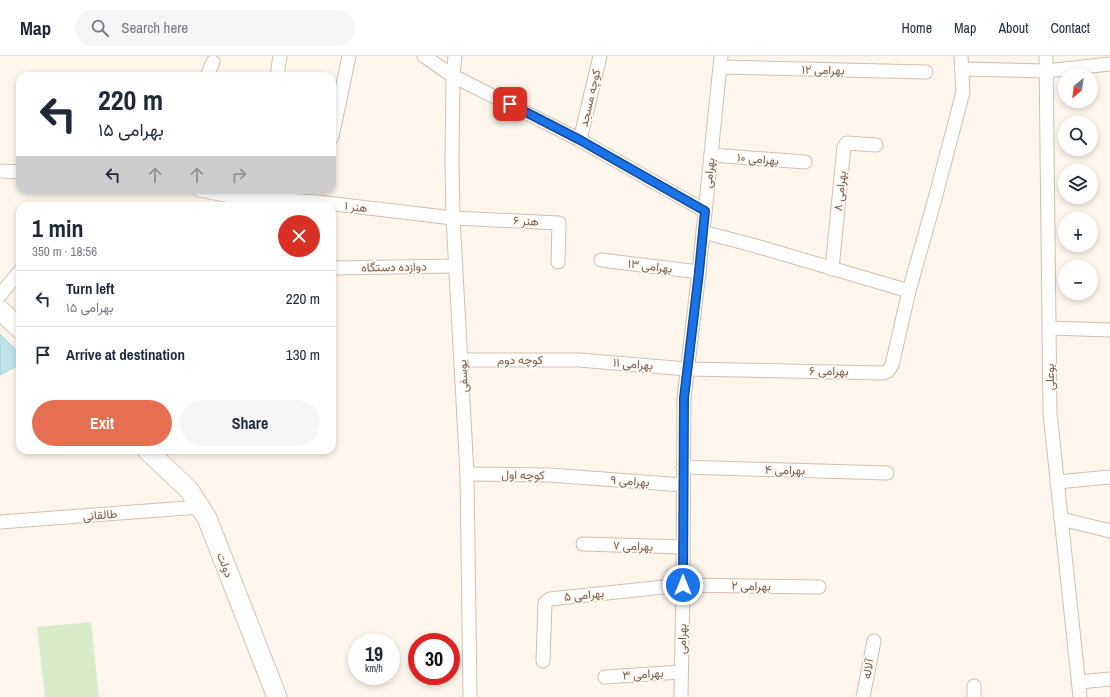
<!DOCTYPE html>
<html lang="en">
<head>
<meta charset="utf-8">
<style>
  :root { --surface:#fff; --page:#f6f6f7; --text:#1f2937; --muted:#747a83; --line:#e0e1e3; --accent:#e76f51 }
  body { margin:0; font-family:"Archivo Narrow",Vazirmatn,sans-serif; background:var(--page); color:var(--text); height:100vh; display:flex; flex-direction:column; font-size:15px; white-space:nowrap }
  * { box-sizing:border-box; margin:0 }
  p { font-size:13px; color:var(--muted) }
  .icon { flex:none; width:22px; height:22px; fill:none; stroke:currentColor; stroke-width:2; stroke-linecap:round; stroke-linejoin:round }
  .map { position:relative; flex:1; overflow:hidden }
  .side { position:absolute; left:16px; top:146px; width:320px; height:252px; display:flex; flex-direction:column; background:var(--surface); border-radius:12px; box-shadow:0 2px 6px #0003 }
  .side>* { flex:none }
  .top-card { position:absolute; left:16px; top:16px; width:320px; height:122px; border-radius:12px; box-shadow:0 2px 6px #0003; background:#fff; color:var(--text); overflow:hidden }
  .needle { width:26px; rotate:209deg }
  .controls { position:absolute; left:1058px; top:12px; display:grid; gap:8px }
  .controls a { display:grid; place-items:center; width:40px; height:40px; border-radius:50%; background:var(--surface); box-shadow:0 2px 6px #0003; font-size:20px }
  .speed { position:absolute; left:348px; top:577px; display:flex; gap:8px; font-size:20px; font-weight:700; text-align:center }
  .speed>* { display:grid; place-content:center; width:52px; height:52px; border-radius:50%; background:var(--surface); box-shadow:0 2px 6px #0003; line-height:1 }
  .speed small { font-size:10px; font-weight:400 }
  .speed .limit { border:6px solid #d22; background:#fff; color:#111 }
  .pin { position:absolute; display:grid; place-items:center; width:34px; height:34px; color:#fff; margin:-17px; border-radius:8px; box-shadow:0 2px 6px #0006 }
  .me { position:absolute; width:44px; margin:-22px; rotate:0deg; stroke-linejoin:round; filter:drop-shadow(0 0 3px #0008) }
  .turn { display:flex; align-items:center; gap:14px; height:84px; padding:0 16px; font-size:18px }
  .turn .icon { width:52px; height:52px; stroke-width:2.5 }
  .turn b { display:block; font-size:28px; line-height:34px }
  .lanes { display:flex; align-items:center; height:38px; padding:0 16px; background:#0003; justify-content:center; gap:20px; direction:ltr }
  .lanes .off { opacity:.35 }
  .round { display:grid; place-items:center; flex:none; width:42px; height:42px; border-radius:21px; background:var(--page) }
  .overview { display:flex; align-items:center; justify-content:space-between; height:68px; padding:0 16px }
  h1 { font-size:24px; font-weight:700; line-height:30px }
  .button { display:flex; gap:8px; margin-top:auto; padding:8px 16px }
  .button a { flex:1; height:46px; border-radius:24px; background:var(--accent); color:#fff; font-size:16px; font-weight:700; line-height:46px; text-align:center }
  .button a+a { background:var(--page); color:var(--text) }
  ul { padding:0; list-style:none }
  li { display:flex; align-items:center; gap:12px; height:56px; padding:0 16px; border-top:1px solid var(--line) }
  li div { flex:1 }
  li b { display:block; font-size:15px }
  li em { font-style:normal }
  header { display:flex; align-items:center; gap:24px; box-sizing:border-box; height:56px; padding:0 20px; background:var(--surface); border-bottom:1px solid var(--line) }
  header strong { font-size:19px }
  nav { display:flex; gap:22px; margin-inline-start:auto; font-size:14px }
  .search { width:280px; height:36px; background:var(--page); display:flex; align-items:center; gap:10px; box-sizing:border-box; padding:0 14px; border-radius:22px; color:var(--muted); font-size:15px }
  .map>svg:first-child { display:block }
</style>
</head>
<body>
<header>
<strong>Map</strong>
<div class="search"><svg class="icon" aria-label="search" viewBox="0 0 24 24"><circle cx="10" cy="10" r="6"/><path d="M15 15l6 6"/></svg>Search here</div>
<nav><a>Home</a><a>Map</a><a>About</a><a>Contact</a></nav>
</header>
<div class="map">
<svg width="1110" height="641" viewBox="0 0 1110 641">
  <rect width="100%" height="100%" fill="#fdf6ec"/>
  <polygon fill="#d8ecc9" points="91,566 99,641 45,641 37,571"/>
  <polygon fill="#bfe3e8" stroke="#a5d3da" points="0,278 20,298 20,308 0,319"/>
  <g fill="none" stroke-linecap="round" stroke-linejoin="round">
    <defs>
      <g id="street">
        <polyline points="424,0 453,20 580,84 705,155"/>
        <polyline points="455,0 453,20 452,104 453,162 467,418 470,641"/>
        <polyline points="1046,0 1050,357 1080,641"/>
        <polyline points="721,11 926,16"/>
        <polyline points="962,13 1046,15 1110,8"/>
        <polyline points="207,20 213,6"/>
        <polyline points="277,20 280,0"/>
        <polyline points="332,81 349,0"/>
        <polyline points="580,84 600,0"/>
        <polyline points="711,99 805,106"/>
        <polyline points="0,115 20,116"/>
        <polyline points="199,134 236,141 318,146 453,162 559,167 558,206"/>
        <polyline points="703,176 756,190 909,235"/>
        <polyline points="601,204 699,216"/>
        <polyline points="332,212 456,210"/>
        <polyline points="832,213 844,91 847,87 876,89"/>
        <polyline points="0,239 20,215"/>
        <polyline points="1049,272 1110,274"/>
        <polyline points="462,304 579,304 687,313 883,317 888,315 892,309 909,235 936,139 963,36 961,0"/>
        <polyline points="683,411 887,417"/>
        <polyline points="467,418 550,419 683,429"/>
        <polyline points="1057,426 1110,421"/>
        <polyline points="1061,463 1110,475"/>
        <polyline points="0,466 200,451"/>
        <polyline points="583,488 683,491"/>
        <polyline points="543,605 545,547 550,543 683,529 819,531"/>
        <polyline points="605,621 681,616"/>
        <polyline points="1079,626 1110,623"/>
        <polyline points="974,630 974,641"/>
        <polyline points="681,641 683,529 684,342 699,216 721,0"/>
        <polyline points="863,641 874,585"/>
      </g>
      <g id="secondary">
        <polyline points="0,254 20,273"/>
        <polyline points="147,394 189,434 207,462 277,641"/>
      </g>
    </defs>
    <use href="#street" stroke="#d1beb0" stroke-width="15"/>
    <use href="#secondary" stroke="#d6c0b0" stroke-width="21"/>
    <use href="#street" stroke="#fff" stroke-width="13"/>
    <use href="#secondary" stroke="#fff" stroke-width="19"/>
  </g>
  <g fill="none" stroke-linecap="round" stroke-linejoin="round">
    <defs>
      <polyline id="route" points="510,48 580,84 705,155 699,216 684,342 683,529"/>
    </defs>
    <use href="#route" stroke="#114b97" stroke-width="10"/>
    <use href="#route" stroke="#1a73e8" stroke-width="7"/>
  </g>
  <g text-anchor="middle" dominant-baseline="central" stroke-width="3.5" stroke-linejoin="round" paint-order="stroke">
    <g font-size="12" fill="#7a5c4d" stroke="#fffaf3">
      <text transform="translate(823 14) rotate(1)">بهرامی ۱۲</text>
      <text transform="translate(590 42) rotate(-77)">کوچه مسجد</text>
      <text transform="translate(758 103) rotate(5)">بهرامی ۱۰</text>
      <text transform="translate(709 117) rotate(-84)">بهرامی</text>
      <text transform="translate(840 135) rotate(-84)">بهرامی ۸</text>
      <text transform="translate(356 151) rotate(7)">هنر ۱</text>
      <text transform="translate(526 165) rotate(3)">هنر ۶</text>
      <text transform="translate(650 210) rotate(7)">بهرامی ۱۳</text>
      <text transform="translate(394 211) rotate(-1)">دوازده دستگاه</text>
      <text x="520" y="304">کوچه دوم</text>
      <text transform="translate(633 308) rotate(4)">بهرامی ۱۱</text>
      <text transform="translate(829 315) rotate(1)">بهرامی ۶</text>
      <text transform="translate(463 320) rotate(-93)">یوسفی</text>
      <text transform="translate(1050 321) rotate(-91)">بوعلی</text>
      <text transform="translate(785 414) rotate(1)">بهرامی ۴</text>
      <text transform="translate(523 419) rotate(1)">کوچه اول</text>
      <text transform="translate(630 425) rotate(4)">بهرامی ۹</text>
      <text transform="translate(100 459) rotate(-4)">طالقانی</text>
      <text transform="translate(633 490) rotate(2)">بهرامی ۷</text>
      <text transform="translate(225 509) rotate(69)">دولت</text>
      <text transform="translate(751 530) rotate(1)">بهرامی ۲</text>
      <text transform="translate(584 539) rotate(-6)">بهرامی ۵</text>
      <text transform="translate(682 583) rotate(-89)">بهرامی</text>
      <text transform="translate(868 613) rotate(-80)">آلاله</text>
      <text transform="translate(643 618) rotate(-4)">بهرامی ۳</text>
    </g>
  </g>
</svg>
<div class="controls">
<a><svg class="needle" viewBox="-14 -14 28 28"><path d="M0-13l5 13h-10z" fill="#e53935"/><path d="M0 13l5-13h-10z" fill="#747a83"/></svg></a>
<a><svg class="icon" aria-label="search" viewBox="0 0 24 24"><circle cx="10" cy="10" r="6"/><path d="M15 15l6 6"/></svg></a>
<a><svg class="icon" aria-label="layers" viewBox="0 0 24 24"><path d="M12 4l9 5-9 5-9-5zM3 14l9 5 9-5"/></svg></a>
<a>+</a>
<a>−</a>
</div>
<div class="speed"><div>19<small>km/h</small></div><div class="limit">30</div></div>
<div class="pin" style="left:510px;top:48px;background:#d93025"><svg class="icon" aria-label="arrive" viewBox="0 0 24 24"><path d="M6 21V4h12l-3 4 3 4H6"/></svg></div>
<svg class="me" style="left:683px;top:529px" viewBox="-20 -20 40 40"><circle r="17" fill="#1a73e8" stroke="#fff" stroke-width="3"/><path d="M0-11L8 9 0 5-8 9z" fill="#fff"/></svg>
<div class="top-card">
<div class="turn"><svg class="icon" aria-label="left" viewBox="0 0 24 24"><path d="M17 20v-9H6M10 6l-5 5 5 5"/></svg><div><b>220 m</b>بهرامی ۱۵</div></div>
<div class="lanes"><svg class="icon" aria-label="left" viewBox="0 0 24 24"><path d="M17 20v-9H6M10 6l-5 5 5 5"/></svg><svg class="icon off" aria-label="ahead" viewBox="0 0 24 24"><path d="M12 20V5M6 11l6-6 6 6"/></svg><svg class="icon off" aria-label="ahead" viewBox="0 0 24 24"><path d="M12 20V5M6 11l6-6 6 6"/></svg><svg class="icon off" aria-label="right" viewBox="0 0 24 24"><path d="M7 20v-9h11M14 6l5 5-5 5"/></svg></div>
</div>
<section class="side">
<div class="overview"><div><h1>1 min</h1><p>350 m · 18:56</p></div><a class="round" style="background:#d93025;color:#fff"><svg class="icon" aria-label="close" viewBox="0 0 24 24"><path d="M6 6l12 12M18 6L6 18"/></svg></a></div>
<ul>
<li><svg class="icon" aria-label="left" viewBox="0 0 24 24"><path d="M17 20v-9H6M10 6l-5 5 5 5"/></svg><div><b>Turn left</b><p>بهرامی ۱۵</p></div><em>220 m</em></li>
<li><svg class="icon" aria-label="arrive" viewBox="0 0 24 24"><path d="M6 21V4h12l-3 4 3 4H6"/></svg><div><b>Arrive at destination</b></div><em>130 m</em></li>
</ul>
<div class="button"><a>Exit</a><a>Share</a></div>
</section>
</div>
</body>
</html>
